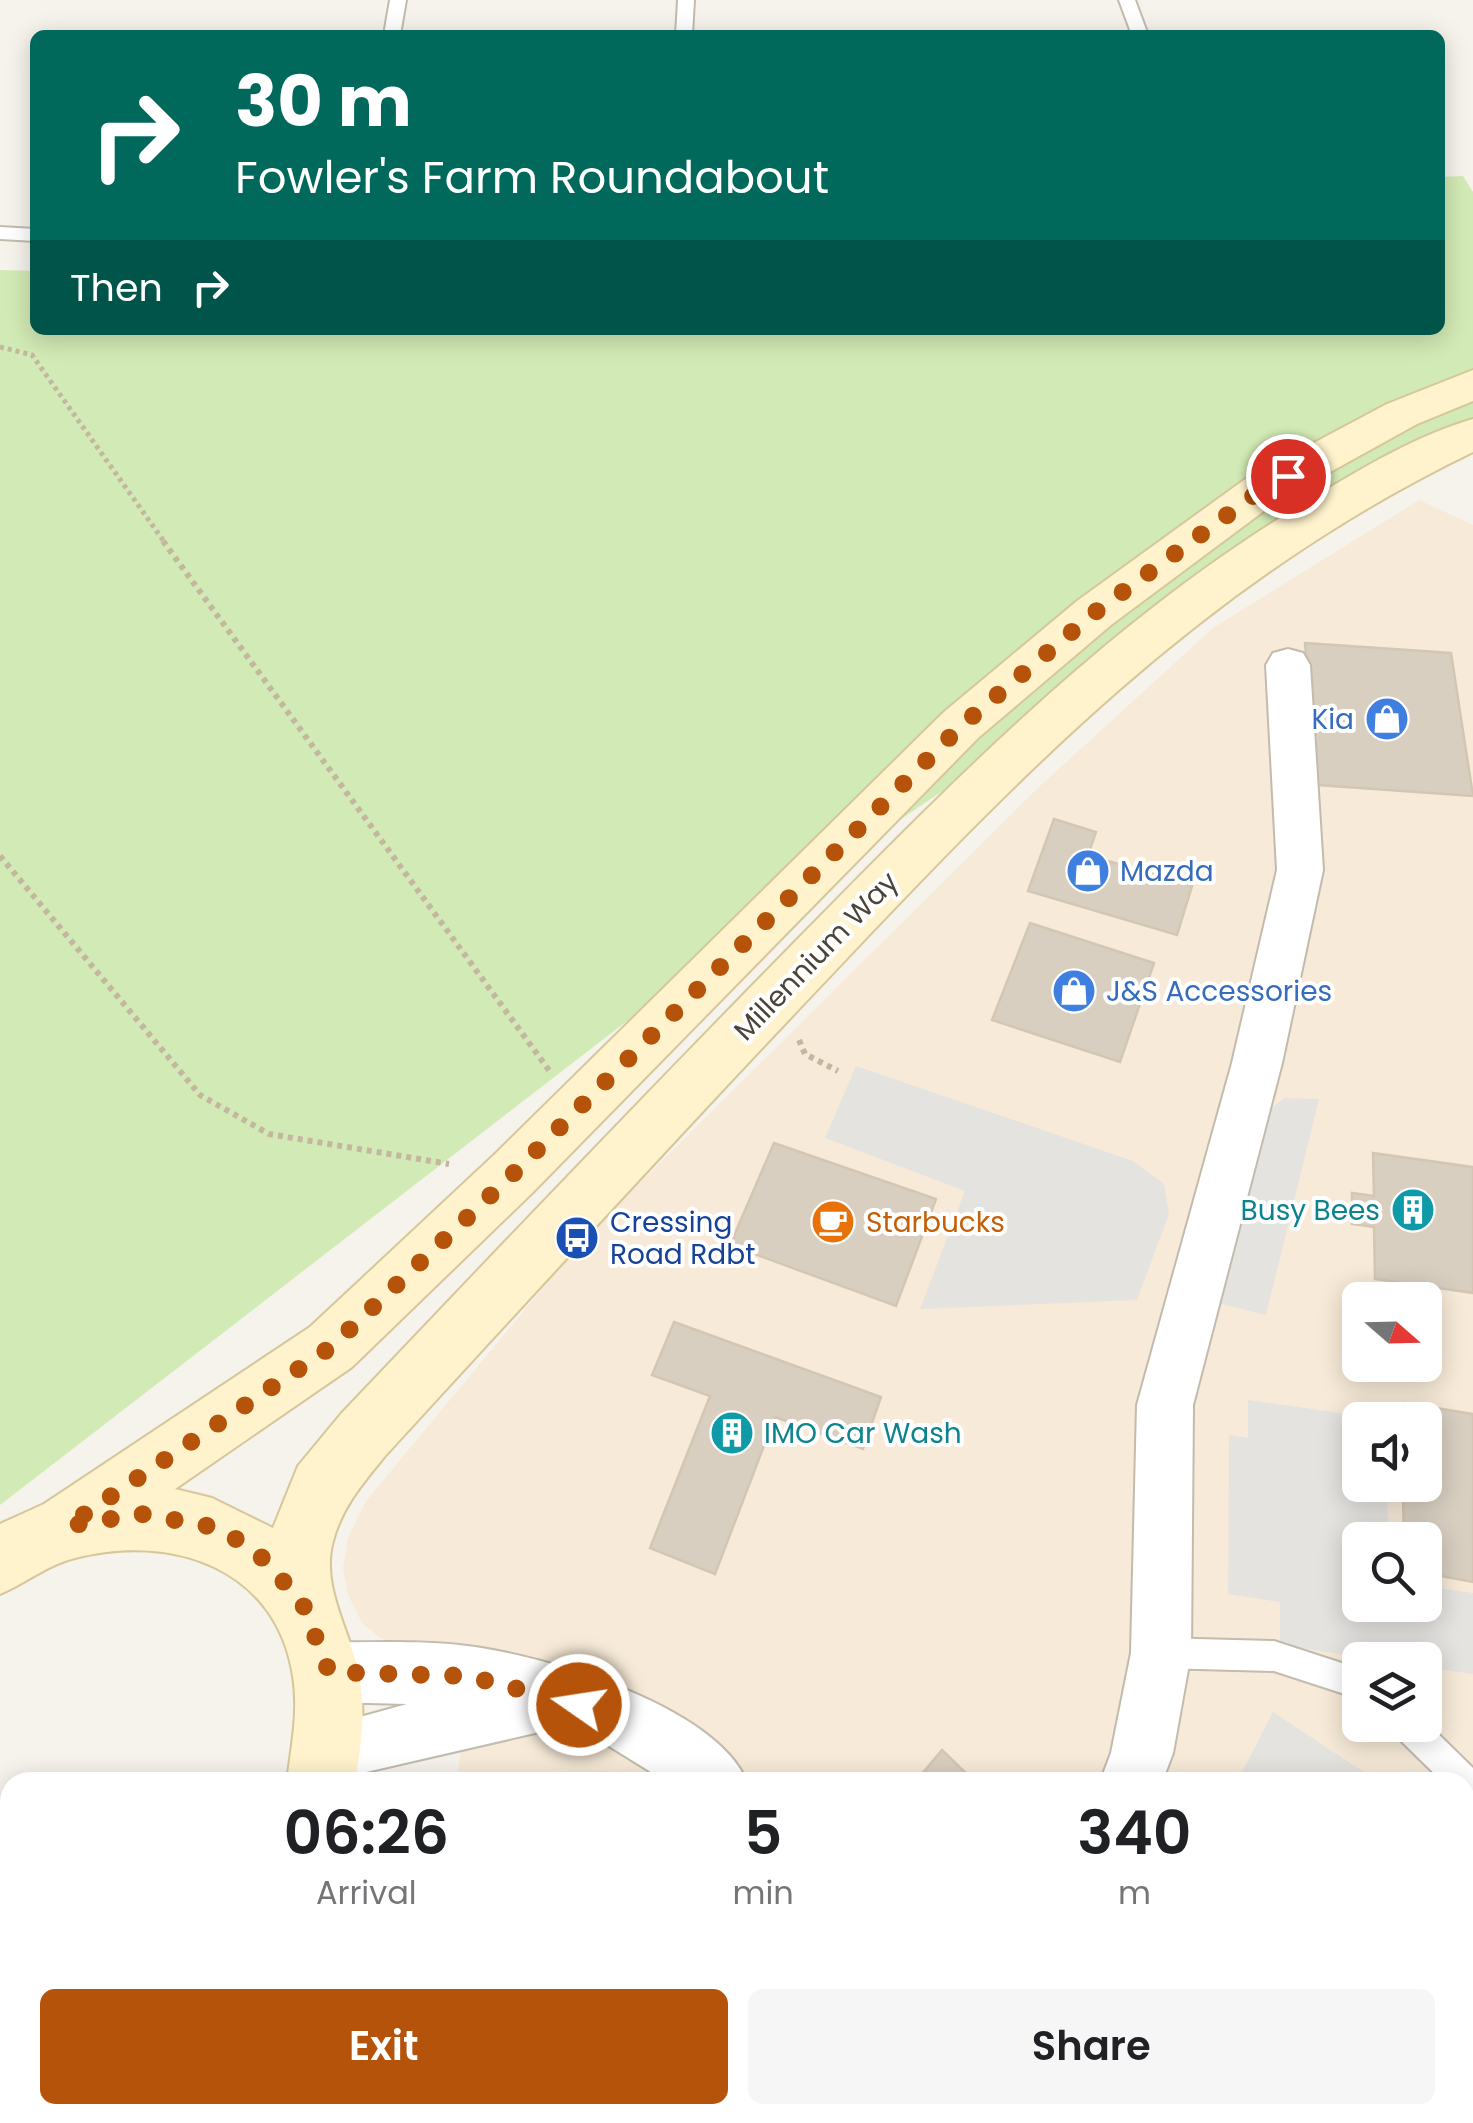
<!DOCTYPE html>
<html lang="en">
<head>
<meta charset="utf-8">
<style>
  :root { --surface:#fff; --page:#f6f6f6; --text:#202124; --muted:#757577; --accent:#b45309 }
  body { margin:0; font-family:Poppins,sans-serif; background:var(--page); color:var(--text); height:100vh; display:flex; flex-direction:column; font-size:38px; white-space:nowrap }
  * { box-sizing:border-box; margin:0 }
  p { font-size:32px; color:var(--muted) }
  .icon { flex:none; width:55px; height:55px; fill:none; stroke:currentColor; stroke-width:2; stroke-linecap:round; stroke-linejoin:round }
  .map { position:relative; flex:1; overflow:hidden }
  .sheet { position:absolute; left:0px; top:1772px; width:1475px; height:352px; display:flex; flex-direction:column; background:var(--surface); border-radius:30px 30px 0 0; box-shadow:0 5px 25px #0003 }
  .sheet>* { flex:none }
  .banner { position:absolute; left:30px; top:30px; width:1415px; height:305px; border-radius:15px; box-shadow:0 5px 25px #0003; background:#00695c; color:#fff; overflow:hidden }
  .needle { width:65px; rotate:110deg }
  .fabs { position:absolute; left:1342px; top:1282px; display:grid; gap:20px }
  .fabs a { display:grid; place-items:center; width:100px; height:100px; border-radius:15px; background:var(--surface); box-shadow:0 5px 25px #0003; font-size:50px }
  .pin { position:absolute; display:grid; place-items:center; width:85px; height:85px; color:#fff; margin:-42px; border:5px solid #fff; border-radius:50%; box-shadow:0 2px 10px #0007 }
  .me { position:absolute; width:110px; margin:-55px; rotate:283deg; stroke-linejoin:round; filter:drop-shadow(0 0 8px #0008) }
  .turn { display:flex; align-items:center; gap:35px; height:210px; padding:0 40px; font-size:45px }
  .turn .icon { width:130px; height:130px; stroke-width:2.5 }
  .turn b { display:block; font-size:70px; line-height:85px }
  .then { display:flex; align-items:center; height:95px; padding:0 40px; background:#0003; gap:20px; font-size:38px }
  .eta { display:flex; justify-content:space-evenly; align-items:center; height:170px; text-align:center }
  .eta b { font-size:60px; font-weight:600; line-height:70px }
  .button { display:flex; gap:20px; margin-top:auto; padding:20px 40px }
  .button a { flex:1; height:115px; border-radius:15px; background:var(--accent); color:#fff; font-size:40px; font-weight:600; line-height:115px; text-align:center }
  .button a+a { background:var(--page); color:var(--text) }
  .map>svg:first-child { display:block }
</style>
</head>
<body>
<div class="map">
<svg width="1473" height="2123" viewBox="0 0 1473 2123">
  <rect width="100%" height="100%" fill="#f6f3ec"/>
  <path fill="#f7ead8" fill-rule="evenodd" d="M1419 500 1473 525V2123H0V2086L10 2089V2115H1465V1782H457L464 1723 409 1647 382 1639 362 1623 348 1595 343 1568 348 1537 366 1501 586 1236 1040 786 1213 628ZM1360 1300H1425V1365H1360ZM1360 1420H1425V1485H1360ZM1360 1540H1425V1605H1360ZM1360 1660H1425V1725H1360Z"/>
  <polygon fill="#d2eab5" points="1463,176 1473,192 1473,431 798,889 0,1505 0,270 35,271 35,330 1440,330 1440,177"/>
  <g fill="#e5e3e0">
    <polygon points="856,1066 1133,1161 1164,1184 1169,1214 1137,1300 920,1309 965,1191 825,1138"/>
    <polygon points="1284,1098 1319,1099 1266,1315 1217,1303 1266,1113"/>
    <polygon points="1248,1400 1376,1418 1360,1420 1360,1485 1386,1485 1389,1536 1397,1540 1360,1540 1360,1605 1425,1605 1425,1586 1473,1593 1473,1674 1425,1667 1425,1660 1379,1660 1280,1645 1280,1602 1228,1594 1229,1435 1248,1438"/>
    <polygon points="1273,1712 1379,1782 1237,1782"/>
  </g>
  <g fill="#d8cfc1" stroke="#d3c7b4" stroke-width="2.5">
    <polygon points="1305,643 1451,653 1473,796 1318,785"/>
    <polygon points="1054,819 1096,832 1088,855 1192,886 1177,935 1028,891"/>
    <polygon points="1030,923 1154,963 1120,1062 992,1020"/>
    <polygon points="774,1143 936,1199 896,1306 730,1245"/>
    <polygon points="1373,1153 1473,1167 1473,1293 1375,1279 1374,1227 1352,1224 1352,1193 1374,1196"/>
    <polygon points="674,1322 881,1397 863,1449 775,1417 715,1574 650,1548 710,1396 652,1375"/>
    <polygon points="1405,1403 1473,1414 1473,1582 1441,1576 1440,1556 1425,1553 1425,1540 1404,1540 1403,1494 1389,1493 1389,1485 1425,1485 1425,1420 1400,1420"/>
    <polygon points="942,1750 975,1782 915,1782"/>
    <polygon points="1465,1927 1473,1932 1473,2123 1399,2123 1389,2115 1465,2115"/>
    <polygon points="496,2115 807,2115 815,2123 490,2123"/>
  </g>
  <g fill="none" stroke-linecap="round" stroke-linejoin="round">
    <defs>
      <g id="service">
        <polygon points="390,0 406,0 400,35 384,35"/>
        <polygon points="678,0 694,0 692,35 676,35"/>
        <polygon points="1119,0 1135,0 1148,35 1132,35"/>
        <polygon points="0,227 35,229 35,241 0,239"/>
        <polygon points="1161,1638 1274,1641 1360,1669 1360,1699 1274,1671 1161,1668 1150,1664 1146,1653 1150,1642"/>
        <polygon points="1425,1721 1473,1768 1473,1794 1465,1798 1465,1782 1443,1782 1396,1736 1392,1725 1425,1725"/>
        <polygon points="839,2115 873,2115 871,2123 837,2123"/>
        <polygon points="1243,2115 1279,2115 1282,2123 1245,2123"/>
      </g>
      <g id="minor">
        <polygon points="1288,649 1303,653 1310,665 1323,870 1282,1063 1193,1405 1191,1653 1173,1753 1162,1782 1100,1782 1111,1753 1131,1653 1137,1405 1232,1063 1277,870 1266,665 1273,653"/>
        <path d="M329 1642C374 1643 422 1640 467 1646 544 1655 716 1706 747 1782H667L596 1738 557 1728 323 1782 306 1776 297 1754 306 1732 407 1704 329 1702 308 1693 299 1672 308 1651Z"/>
        <polygon points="1021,2115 1092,2115 1095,2123 1025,2123"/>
      </g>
      <g id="secondary">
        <path d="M1473 370V401L1417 424 1276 502 1111 625 978 738 533 1192 352 1367 175 1489 212 1498 273 1528 298 1466 341 1414C488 1259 636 1104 785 952 949 785 1113 615 1316 496 1364 467 1418 435 1473 419V452C1202 583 1020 775 817 990 671 1144 528 1300 385 1456 363 1483 342 1507 333 1541 320 1586 351 1632 359 1675 366 1711 361 1747 355 1782H287C291 1747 299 1713 293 1676 276 1567 171 1533 75 1558 47 1565 26 1583 0 1594V1524L44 1504 310 1327 493 1156 944 712 1077 601 1244 480 1387 404Z"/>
        <polygon points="0,1957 10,1961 10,2033 0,2029"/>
        <polygon points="173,2115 248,2115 251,2123 176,2123"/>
        <polygon points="302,2115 376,2115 379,2123 305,2123"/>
      </g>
    </defs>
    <use href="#service" stroke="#c2bbae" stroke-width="4"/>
    <use href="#minor" stroke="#c2bbae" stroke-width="4"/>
    <use href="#secondary" stroke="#d6c79b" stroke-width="4"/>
    <polyline stroke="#c4b79f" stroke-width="5" stroke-dasharray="4 4" stroke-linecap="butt" points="0,347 32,355 165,543"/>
    <g stroke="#c4b79f" stroke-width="6" stroke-dasharray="5 5" stroke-linecap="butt">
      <polyline points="163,541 551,1073"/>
      <polyline points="0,856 200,1095 269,1134 449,1164"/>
      <polyline points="799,1040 805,1054 838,1071"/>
    </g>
    <use href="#service" fill="#fff" fill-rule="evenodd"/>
    <use href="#minor" fill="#fff" fill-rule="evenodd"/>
    <use href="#secondary" fill="#fff3cd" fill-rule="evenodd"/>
  </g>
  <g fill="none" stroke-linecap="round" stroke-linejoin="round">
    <polyline stroke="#b45309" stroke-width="18" stroke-dasharray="0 32.4" points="579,1705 468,1676 329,1672 302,1602 254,1549 214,1527 142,1514 67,1526 331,1347 513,1174 961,726 1094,613 1260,491 1288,476"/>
  </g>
  <defs>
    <symbol id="shop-disc" viewBox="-11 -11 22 22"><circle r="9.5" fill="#3f7fe0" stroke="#fff"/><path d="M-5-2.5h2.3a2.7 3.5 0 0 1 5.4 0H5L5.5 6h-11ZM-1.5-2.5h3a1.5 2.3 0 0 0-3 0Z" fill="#fff"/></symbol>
    <symbol id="building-disc" viewBox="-11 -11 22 22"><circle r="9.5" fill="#0f9aa8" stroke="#fff"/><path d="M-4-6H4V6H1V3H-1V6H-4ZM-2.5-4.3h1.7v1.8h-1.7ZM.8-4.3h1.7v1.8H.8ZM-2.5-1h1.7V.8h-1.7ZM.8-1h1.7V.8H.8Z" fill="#fff"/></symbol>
    <symbol id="cafe-disc" viewBox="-11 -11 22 22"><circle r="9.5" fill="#e8710a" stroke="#fff"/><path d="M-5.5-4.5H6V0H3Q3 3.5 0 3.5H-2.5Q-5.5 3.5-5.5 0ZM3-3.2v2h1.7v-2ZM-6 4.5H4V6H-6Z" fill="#fff"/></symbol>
    <symbol id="bus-disc" viewBox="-11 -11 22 22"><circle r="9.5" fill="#1a4fb4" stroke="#fff"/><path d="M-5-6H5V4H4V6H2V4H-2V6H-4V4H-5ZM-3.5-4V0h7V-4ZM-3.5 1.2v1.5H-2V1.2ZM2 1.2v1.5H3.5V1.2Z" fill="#fff"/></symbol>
  </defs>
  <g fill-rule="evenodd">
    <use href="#shop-disc" x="1362" y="694" width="50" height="50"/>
    <use href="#shop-disc" x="1063" y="846" width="50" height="50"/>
    <use href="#shop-disc" x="1049" y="966" width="50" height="50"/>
    <use href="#building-disc" x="1388" y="1185" width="50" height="50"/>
    <use href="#cafe-disc" x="808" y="1197" width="50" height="50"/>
    <use href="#bus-disc" x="552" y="1213" width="50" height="50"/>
    <use href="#building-disc" x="707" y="1408" width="50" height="50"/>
  </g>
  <g text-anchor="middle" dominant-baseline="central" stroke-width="8" stroke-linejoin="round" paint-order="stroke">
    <g font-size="28" fill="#366cbe" stroke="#fff" text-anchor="start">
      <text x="1354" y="719" text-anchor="end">Kia</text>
      <text x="1120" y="871">Mazda</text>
      <text x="1106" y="991">J&amp;S Accessories</text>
    </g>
    <g font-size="28" fill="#4b4439" stroke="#fff">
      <text transform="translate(816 956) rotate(-46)">Millennium Way</text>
    </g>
    <g font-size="28" fill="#0d838f" stroke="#fff" text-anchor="end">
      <text x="1380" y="1210">Busy Bees</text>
      <text x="764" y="1433" text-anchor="start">IMO Car Wash</text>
    </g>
    <g font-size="28" fill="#164399" stroke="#fff" text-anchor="start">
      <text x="610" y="1222">Cressing<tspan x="610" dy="32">Road Rdbt</tspan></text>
    </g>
    <g font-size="28" fill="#c56008" stroke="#fff" text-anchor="start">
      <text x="866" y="1222">Starbucks</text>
    </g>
  </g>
</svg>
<div class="fabs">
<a><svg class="needle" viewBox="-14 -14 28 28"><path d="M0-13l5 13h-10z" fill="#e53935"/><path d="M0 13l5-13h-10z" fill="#757577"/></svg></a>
<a><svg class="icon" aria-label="sound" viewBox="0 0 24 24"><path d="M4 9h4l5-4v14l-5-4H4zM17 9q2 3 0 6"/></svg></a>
<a><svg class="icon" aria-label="search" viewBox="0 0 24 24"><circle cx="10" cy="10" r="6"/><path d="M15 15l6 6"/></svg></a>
<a><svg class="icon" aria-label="layers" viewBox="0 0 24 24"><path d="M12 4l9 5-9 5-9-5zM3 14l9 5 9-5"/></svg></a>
</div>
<div class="pin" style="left:1288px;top:476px;background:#d93025"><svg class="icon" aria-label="arrive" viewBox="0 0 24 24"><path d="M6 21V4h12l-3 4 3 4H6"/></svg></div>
<svg class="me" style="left:579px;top:1705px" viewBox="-20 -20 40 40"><circle r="17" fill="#b45309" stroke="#fff" stroke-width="3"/><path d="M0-11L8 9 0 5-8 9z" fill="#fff"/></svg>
<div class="banner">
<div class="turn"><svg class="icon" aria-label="right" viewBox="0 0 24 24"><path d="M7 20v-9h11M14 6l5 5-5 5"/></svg><div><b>30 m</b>Fowler's Farm Roundabout</div></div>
<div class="then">Then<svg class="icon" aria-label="right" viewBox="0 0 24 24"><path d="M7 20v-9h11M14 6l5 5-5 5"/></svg></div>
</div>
<section class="sheet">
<div class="eta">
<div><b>06:26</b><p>Arrival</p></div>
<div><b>5</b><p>min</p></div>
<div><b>340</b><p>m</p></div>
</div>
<div class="button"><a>Exit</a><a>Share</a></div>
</section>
</div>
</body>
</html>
